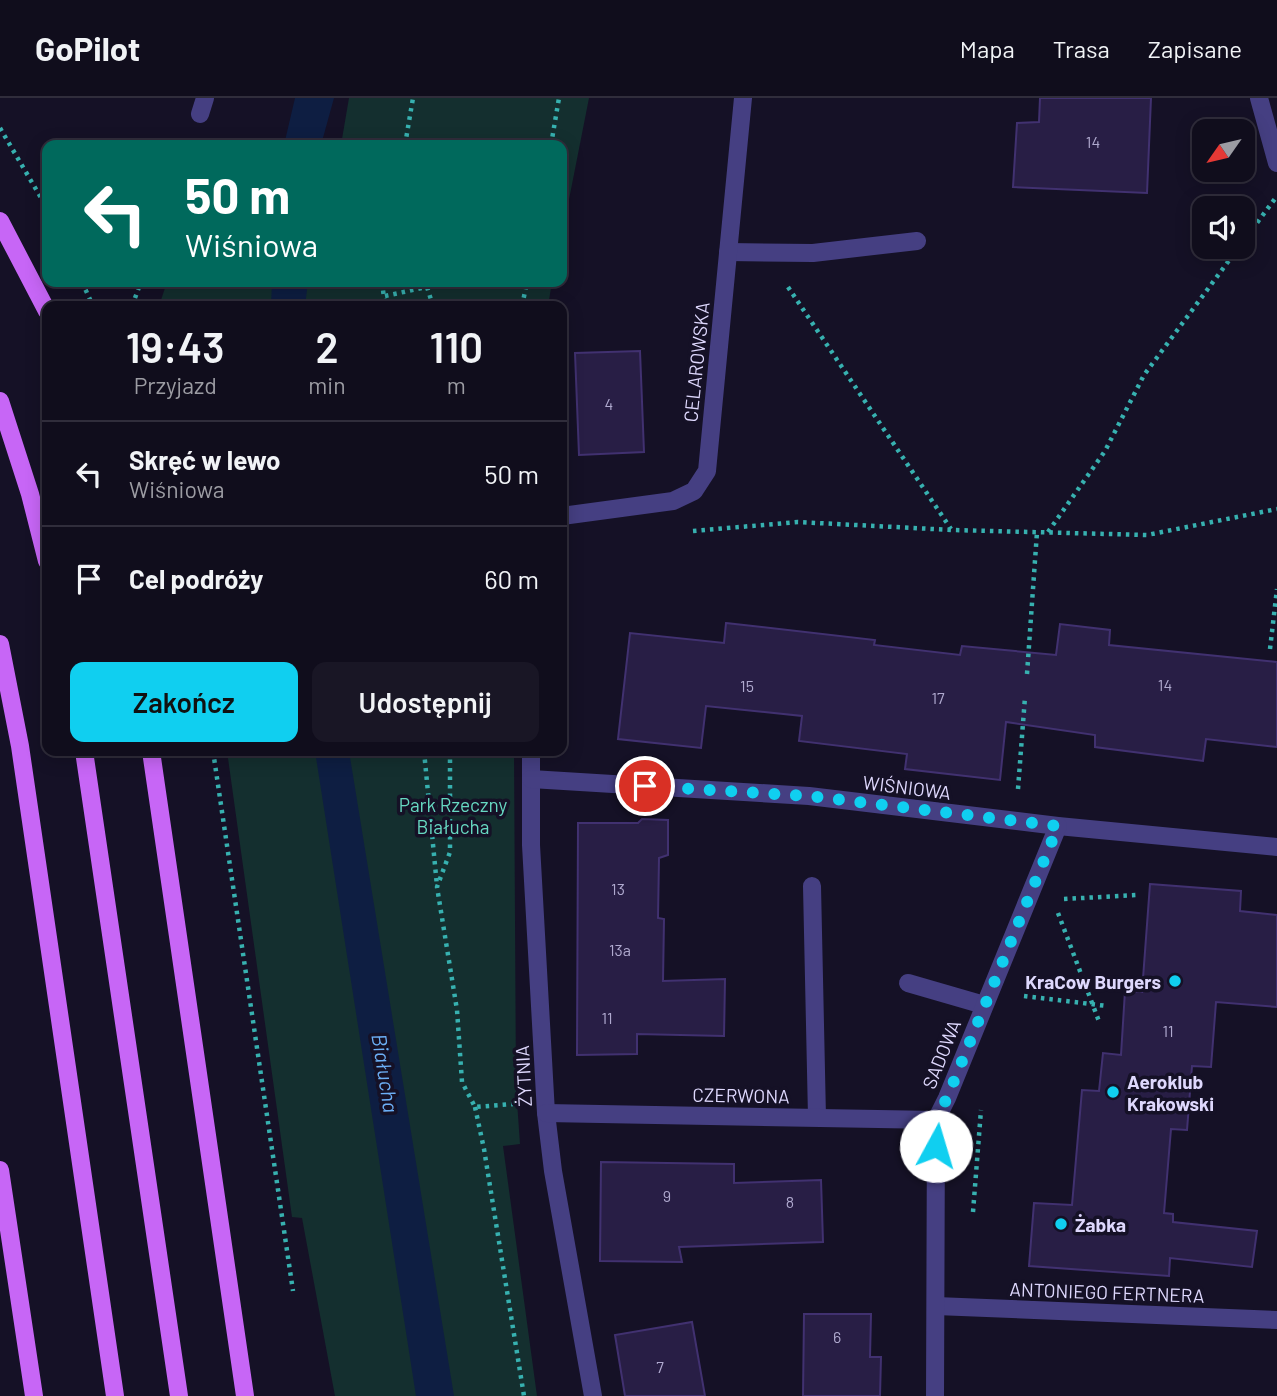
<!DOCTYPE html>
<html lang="pl">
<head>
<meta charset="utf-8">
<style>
  :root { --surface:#100d1c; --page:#191625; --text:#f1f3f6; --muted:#9c9ca3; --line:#302d3b; --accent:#10cff0 }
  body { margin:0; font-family:Barlow,sans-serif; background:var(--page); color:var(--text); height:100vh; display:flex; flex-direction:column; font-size:26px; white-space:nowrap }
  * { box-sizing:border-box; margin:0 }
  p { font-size:23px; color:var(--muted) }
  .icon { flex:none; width:38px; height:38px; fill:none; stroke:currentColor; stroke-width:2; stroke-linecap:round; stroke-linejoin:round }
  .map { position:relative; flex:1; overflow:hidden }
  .panel { position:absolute; left:42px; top:203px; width:525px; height:455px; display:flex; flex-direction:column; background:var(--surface); border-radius:14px; box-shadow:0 4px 18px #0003,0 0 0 2px var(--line) }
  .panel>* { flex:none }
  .top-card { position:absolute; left:42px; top:42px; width:525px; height:147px; border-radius:14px; box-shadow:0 4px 18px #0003,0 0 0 2px var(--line); background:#00695c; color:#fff; overflow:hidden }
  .needle { width:46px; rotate:236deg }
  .controls { position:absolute; left:1192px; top:21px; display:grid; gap:14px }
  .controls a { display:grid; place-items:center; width:63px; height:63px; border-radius:14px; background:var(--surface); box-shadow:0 4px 18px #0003,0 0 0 2px var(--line); font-size:35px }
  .pin { position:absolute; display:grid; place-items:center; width:60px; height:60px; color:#fff; margin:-30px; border:4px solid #fff; border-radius:50%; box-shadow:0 2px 7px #0007 }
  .me { position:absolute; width:77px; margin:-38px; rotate:6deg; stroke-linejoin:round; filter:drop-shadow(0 0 5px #0008) }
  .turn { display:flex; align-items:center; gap:24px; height:147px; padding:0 28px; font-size:32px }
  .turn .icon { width:91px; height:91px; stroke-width:2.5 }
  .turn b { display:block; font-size:49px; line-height:60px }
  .eta { display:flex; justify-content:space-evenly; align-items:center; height:119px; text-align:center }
  .eta b { font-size:42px; font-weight:600; line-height:49px }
  .button { display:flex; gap:14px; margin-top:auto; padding:14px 28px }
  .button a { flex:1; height:80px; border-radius:14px; background:var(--accent); color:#111; font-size:28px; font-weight:600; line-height:80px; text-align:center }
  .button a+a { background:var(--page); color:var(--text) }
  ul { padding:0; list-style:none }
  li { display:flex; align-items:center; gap:21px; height:105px; padding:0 28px; border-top:2px solid var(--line) }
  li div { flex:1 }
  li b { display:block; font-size:26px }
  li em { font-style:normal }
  header { display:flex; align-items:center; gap:42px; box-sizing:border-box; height:98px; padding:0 35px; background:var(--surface); border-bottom:2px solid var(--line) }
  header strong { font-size:33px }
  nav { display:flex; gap:38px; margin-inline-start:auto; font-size:24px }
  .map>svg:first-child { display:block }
</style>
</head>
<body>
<header>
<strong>GoPilot</strong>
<nav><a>Mapa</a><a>Trasa</a><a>Zapisane</a></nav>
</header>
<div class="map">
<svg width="1277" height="1298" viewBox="0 0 1277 1298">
  <rect width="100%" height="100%" fill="#151126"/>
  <g fill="#142f2f">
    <polygon points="349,0 589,0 562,137 562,47 341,47"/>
    <polygon points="167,184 552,184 548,208 159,208"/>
    <polygon points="227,653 514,653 516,989 520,1046 503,1048 537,1298 335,1298 302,1120 292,1119"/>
  </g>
  <g fill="#0e1e42">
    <polygon points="295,0 334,0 321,47 284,47"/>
    <polygon points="272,184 308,184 305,208 271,208"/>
    <polygon points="315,653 349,653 454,1298 416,1298"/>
  </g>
  <g fill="#281e45" stroke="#413170" stroke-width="2">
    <polygon points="1040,0 1151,0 1147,95 1013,89 1017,25 1039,24"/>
    <polygon points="640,253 644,354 579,357 575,255"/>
    <polygon points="726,525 875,542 874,547 960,557 962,548 1056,557 1060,526 1110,532 1109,547 1277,564 1277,649 1206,641 1203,663 1095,649 1095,637 1006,624 1000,682 905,671 907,656 799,643 802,618 706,608 701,650 618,641 630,535 724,545"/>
    <polygon points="642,721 668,722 668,757 659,760 658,820 664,821 663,883 725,881 724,938 637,936 637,956 577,957 578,725 638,725"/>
    <polygon points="1150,786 1241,793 1240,813 1277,817 1277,909 1216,904 1211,969 1192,968 1187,1032 1171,1031 1164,1115 1173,1116 1173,1124 1257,1133 1252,1169 1170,1160 1169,1178 1029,1168 1034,1105 1072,1107 1082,992 1099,993 1103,955 1121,957 1125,893 1142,894"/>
    <polygon points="601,1064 734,1066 734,1085 821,1082 823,1144 679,1149 682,1164 600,1163"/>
    <polygon points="804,1216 871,1216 870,1259 881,1259 880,1298 803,1298"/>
    <polygon points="692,1224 705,1298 625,1298 615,1237"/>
  </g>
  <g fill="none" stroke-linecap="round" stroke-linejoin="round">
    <g stroke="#37b1b0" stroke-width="4.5" stroke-dasharray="3.5 5" stroke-linecap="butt">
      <polyline points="0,30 47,110"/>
      <polyline points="405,47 413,0"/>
      <polyline points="551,47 559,0"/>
      <polyline points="1242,145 1277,98"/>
      <polyline points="82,184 93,208"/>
      <polyline points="382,184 385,208"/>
      <polyline points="427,189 433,208"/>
      <polyline points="788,189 951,431"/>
      <polyline points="385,198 450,184"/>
      <polyline points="132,208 141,184"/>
      <polyline points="522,208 527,184"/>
      <polyline points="693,433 798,424 952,432 1147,437 1277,411"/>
      <polyline points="1048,434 1105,353 1144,277 1239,149"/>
      <polyline points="1270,551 1277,491"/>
      <polyline points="1027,576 1037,434"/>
      <polyline points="213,653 293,1193"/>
      <polyline points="424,653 437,788"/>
      <polyline points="450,653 450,754 437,789 457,912 462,984 475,1009 513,1006"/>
      <polyline points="1018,691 1025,599"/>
      <polyline points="1064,801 1137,797"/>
      <polyline points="1058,815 1100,926"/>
      <polyline points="1024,898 1107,908"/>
      <polyline points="475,1009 484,1051 524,1298"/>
      <polyline points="973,1114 981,1012"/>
    </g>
    <g stroke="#453f82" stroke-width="18">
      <polyline points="200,16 205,0"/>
      <polyline points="728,154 813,155 917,143"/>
      <polyline points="812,788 817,1019"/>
      <polyline points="908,885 984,907"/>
    </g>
    <g stroke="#453f82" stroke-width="18">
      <polyline points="1259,0 1277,65"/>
      <polyline points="562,418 673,403 694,393 707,373 743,0"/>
      <polyline points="531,653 531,747 546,1015 553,1073 593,1298"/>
      <polyline points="531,681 809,698 1058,728 1277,749"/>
      <polyline points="546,1015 936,1022"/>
      <polyline points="936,1208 1277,1222"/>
      <polyline points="935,1298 936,1022 947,1000 1058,728"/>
    </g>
    <g stroke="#c766f6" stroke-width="18">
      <polyline points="0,123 47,213"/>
      <polyline points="0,303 30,396 47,463"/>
      <polyline points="0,546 20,648 115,1298"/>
      <polyline points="84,653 179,1298"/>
      <polyline points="151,653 245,1298"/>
      <polyline points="0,1072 34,1298"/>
    </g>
  </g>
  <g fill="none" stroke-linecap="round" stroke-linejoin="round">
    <polyline stroke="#10cff0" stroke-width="12" stroke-dasharray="0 21.6" points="645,688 809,698 1058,728 947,1000 936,1021 936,1048"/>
  </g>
  <g fill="#10cff0" stroke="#151126" stroke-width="2.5">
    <circle cx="1175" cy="883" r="7"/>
    <circle cx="1113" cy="994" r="7"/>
    <circle cx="1061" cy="1126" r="7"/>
  </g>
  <g text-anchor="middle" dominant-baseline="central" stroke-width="7" stroke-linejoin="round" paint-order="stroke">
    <g font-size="16" fill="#b0aacf">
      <text x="1093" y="43">14</text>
      <text x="609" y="305">4</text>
      <text x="1165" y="586">14</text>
      <text x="747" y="587">15</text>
      <text x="938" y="599">17</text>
      <text x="618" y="790">13</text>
      <text x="620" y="851">13a</text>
      <text x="607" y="919">11</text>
      <text x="1168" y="932">11</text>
      <text x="667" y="1097">9</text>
      <text x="790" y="1103">8</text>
      <text x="837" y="1238">6</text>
      <text x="660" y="1268">7</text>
    </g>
    <g font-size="19" fill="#ded8fd" stroke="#151126">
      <text transform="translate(696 264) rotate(-84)">CELAROWSKA</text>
      <text transform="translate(907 689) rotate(7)">WIŚNIOWA</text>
      <text transform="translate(941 956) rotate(-68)">SADOWA</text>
      <text transform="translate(523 978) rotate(-93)">ŻYTNIA</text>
      <text transform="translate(741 997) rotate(1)">CZERWONA</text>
      <text transform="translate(1107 1194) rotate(2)">ANTONIEGO FERTNERA</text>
    </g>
    <g font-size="19" fill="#67d9c2" stroke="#151126">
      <text x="453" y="706">Park Rzeczny<tspan x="453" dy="22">Białucha</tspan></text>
    </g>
    <g font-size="19" font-weight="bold" fill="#ded8fd" stroke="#151126" text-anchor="start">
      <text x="1161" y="883" text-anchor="end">KraCow Burgers</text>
      <text x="1127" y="983">Aeroklub<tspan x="1127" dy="22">Krakowski</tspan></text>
      <text x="1075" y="1126">Żabka</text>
    </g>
    <g font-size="21" font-style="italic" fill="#6caff6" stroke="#151126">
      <text transform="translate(386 975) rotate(81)">Białucha</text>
    </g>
  </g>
</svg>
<div class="controls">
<a><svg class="needle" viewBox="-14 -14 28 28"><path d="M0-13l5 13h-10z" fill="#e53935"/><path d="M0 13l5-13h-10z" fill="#9c9ca3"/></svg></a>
<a><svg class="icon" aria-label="sound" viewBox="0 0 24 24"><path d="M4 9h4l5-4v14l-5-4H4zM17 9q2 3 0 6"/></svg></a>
</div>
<div class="pin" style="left:645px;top:688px;background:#d93025"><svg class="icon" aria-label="arrive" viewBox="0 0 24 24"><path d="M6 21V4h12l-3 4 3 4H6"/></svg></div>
<svg class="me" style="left:936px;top:1048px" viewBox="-20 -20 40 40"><circle r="19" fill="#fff"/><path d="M0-13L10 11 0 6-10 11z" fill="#10cff0"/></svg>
<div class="top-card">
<div class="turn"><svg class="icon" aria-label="left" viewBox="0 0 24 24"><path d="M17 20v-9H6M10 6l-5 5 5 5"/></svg><div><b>50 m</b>Wiśniowa</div></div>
</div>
<section class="panel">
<div class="eta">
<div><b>19:43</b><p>Przyjazd</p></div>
<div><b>2</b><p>min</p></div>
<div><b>110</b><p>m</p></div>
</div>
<ul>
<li><svg class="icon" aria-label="left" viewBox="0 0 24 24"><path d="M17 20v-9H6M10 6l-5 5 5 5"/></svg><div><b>Skręć w lewo</b><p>Wiśniowa</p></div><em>50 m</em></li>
<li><svg class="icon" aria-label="arrive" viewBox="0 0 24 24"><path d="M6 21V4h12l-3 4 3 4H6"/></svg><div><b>Cel podróży</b></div><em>60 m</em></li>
</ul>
<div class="button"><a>Zakończ</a><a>Udostępnij</a></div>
</section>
</div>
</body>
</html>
